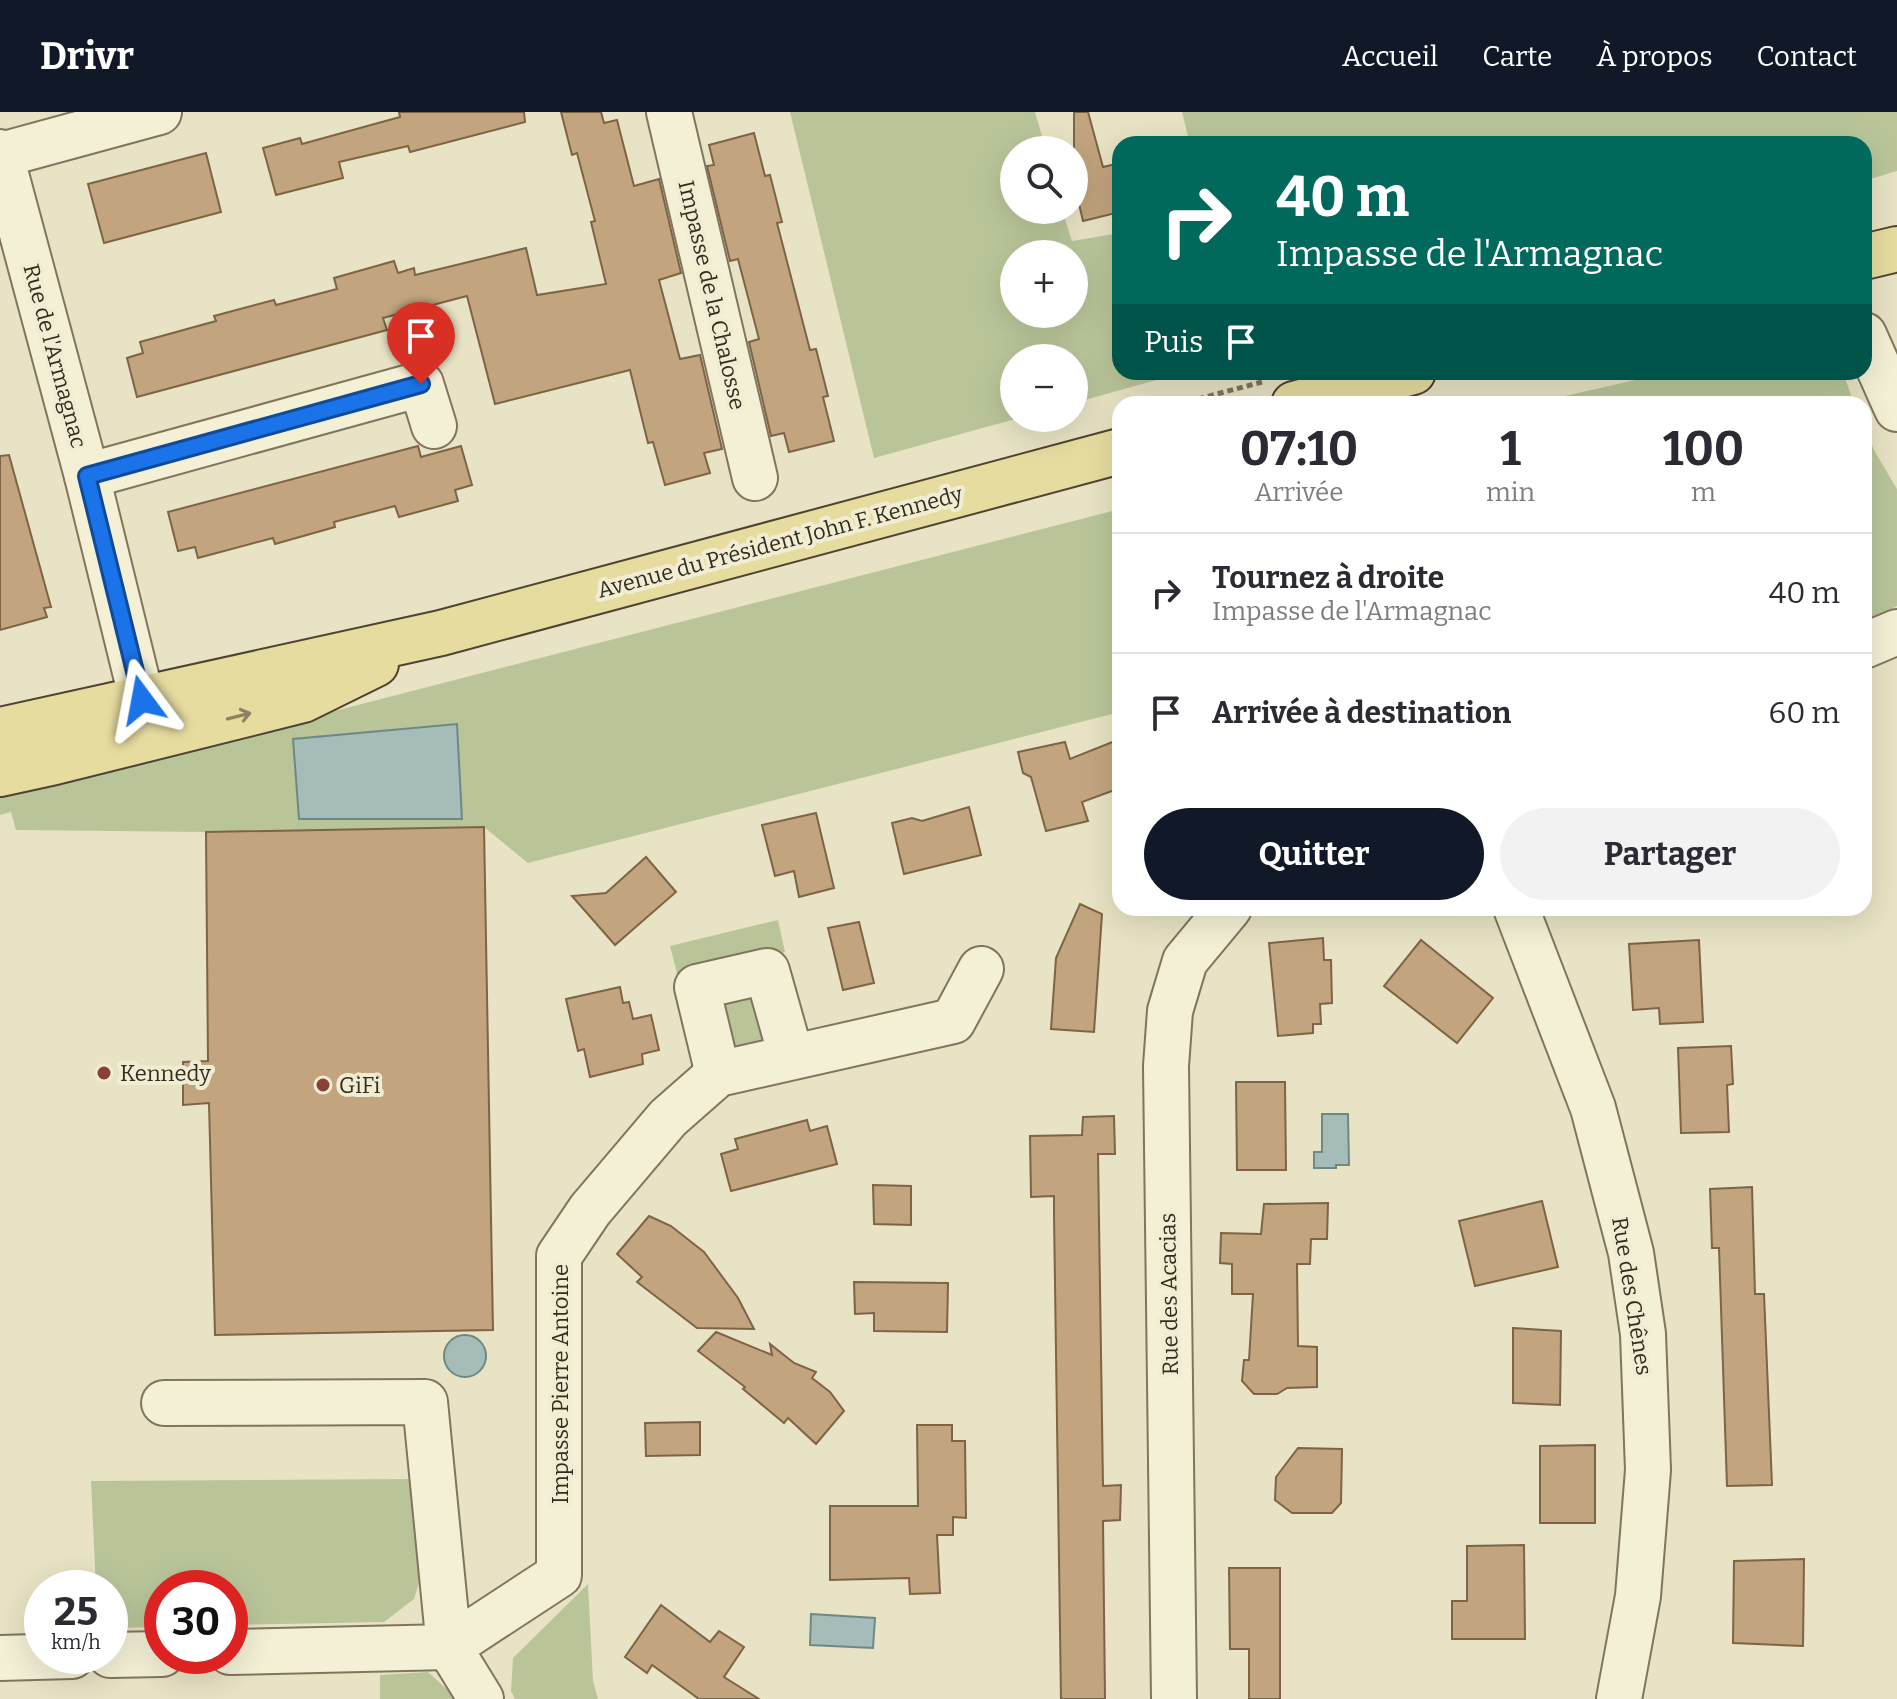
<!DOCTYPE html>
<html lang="fr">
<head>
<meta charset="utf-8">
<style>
  :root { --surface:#fff; --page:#f2f2f3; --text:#2b2b33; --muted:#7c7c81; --line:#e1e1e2; --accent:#111827 }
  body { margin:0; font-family:Bitter,serif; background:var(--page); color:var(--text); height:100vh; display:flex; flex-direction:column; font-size:30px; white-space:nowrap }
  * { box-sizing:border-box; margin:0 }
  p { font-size:26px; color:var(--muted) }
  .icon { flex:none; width:44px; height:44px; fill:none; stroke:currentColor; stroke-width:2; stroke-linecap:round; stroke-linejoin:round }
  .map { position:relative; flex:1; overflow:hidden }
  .drawer { position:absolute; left:1112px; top:284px; width:760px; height:520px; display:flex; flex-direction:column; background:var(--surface); border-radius:24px; box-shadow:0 8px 32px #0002 }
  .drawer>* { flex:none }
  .hud { position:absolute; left:1112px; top:24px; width:760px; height:244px; border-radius:24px; box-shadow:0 8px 32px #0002; background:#00695c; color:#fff; overflow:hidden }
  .fabs { position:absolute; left:1000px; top:24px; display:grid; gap:16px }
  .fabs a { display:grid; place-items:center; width:88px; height:88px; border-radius:50%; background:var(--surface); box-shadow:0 8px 32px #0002; font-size:40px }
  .speed { position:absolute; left:24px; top:1458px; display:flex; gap:16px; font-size:40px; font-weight:700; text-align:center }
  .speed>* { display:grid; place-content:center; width:104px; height:104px; border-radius:50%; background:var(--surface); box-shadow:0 8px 32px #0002; line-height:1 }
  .speed small { font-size:20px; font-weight:400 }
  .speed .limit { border:12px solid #d22; background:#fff; color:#111 }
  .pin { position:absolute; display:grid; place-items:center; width:68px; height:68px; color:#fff; margin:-82px -34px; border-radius:50% 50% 50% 0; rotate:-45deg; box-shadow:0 0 8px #0007 }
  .pin .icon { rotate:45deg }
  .me { position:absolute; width:88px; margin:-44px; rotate:347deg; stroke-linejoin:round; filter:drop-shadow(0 0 6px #0008) }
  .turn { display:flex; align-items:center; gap:28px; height:168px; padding:0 32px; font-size:36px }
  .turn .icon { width:104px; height:104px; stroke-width:2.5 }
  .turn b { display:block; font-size:56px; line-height:68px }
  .then { display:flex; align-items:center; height:76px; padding:0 32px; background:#0003; gap:16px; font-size:30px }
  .eta { display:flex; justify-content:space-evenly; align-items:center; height:136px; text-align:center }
  .eta b { font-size:48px; font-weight:700; line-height:56px }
  .button { display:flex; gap:16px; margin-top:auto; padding:16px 32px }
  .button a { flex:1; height:92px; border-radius:48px; background:var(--accent); color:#fff; font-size:32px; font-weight:700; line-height:92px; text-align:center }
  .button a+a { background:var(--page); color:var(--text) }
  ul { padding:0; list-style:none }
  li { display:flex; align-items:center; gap:24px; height:120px; padding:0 32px; border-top:2px solid var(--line) }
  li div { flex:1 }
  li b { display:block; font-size:30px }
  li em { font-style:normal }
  header { display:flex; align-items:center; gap:48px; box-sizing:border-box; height:112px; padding:0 40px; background:var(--accent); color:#fff }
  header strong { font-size:38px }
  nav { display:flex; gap:44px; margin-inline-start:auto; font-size:28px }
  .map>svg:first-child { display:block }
</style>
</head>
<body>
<header>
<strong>Drivr</strong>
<nav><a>Accueil</a><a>Carte</a><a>À propos</a><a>Contact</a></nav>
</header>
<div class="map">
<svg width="1897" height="1587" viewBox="0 0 1897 1587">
  <rect width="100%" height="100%" fill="#e8e3c4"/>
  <g fill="#b9c599" fill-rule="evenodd">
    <path d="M790 0H1035L1046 38H1014V98H1062L1072 129 1120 121V260H1185L1074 291V246H1014V306H1019L874 346ZM1014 142H1074V202H1014Z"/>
    <polygon points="1182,0 1897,0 1897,59 1864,69 1864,32 1190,32"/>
    <polygon points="1670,260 1843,260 1854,292 1530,292"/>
    <polygon points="1864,315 1875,340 1897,377 1897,494 1864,510"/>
    <polygon points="1120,397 1120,600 528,751 484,715 206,720 16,718 11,700 0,703 0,685"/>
    <polygon points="778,808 785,840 678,865 670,834"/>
    <polygon points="756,872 778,927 731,947 711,883"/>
    <polygon points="420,1367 422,1461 414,1487 384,1510 230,1513 230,1476 162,1476 162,1515 110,1516 110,1476 96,1476 91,1369"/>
    <polygon points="588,1472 593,1569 598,1587 515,1587 511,1579 513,1546"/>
    <polygon points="428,1560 458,1587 380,1587 380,1563"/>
  </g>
  <g fill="#a5bcb9" stroke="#6d8986" stroke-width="2">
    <polygon points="457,612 462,707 299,707 293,627"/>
    <polygon points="1322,1002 1348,1002 1349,1053 1336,1053 1336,1056 1314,1056 1314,1040 1322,1040"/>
    <circle cx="465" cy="1244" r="21"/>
    <polygon points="811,1502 875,1506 873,1536 810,1533"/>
  </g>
  <g fill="#c2a57e" stroke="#7d6445" stroke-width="2">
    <polygon points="399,0 524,0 525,10 410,40 408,34 339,50 343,66 276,83 263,36 300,26 302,32 400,5"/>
    <polygon points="561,0 601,0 604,11 617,8 634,74 659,67 681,161 659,168 680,247 700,243 722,337 704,341 710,361 665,373 653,330 648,331 630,258 495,292 467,184 383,206 387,218 137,285 127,246 143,241 140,230 216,209 214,204 274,188 276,193 337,177 334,166 394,149 398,161 414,156 415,163 526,136 537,183 606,172 591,110 595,109 577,41 572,43"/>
    <polygon points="1074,0 1088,0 1103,55 1120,51 1120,100 1083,109 1074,71"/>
    <polygon points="754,21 765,64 770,63 782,110 777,111 810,238 816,237 828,284 823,285 834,329 789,340 784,321 771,324 749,230 759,227 738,147 730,149 707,54 714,53 709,33"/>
    <polygon points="206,41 221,100 104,131 88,72"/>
    <polygon points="418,334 421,345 461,334 472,373 455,378 458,389 399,405 395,394 334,410 335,415 275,432 273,426 198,446 195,435 178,439 168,400"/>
    <polygon points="9,343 51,495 44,496 47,505 0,518 0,344"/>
    <polygon points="1120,627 1120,676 1082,690 1088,709 1046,719 1031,665 1023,661 1018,640 1065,630 1070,647"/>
    <polygon points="969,695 981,743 904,762 892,711 912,706 922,709"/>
    <polygon points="816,701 834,776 799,785 794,759 775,764 762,713"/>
    <polygon points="484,715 493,1218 215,1223 209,991 183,993 183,950 208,949 206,720"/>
    <polygon points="646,745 676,780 615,833 572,784 606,781"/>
    <polygon points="1080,792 1102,802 1094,920 1051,917 1056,846"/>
    <polygon points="859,810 874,871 843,878 828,816"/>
    <polygon points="1323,826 1324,848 1331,848 1332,891 1320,892 1321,912 1313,912 1313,921 1278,924 1269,831"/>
    <polygon points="1421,828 1493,886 1457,931 1384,874"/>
    <polygon points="1699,828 1703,910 1660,912 1659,896 1633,898 1629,832"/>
    <polygon points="620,875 623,891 629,890 633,907 651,903 659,938 642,942 643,952 590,965 584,937 578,939 566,887"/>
    <polygon points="1731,934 1733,972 1727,973 1729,1020 1681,1021 1678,936"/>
    <polygon points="1236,970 1285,970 1286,1058 1237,1058"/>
    <polygon points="1114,1004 1115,1042 1098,1042 1103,1374 1121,1373 1120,1408 1103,1409 1105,1587 1061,1587 1054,1102 1054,1084 1031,1085 1030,1024 1082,1023 1083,1005"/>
    <polygon points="807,1008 810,1019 827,1014 837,1052 731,1079 721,1042 738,1037 735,1027"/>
    <polygon points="873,1073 911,1074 911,1113 874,1112"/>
    <polygon points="1752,1075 1755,1182 1764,1182 1772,1373 1727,1374 1719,1136 1712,1136 1710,1077"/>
    <polygon points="1542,1089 1558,1155 1475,1174 1459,1109"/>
    <polygon points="1328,1091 1327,1127 1311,1127 1310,1152 1297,1152 1298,1234 1317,1235 1317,1275 1287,1276 1277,1282 1254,1282 1242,1269 1244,1248 1249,1248 1253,1182 1232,1182 1232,1152 1220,1151 1221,1121 1261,1122 1264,1092"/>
    <polygon points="649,1104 671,1114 704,1140 738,1186 754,1217 697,1216 637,1170 642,1165 617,1142"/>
    <polygon points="854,1170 948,1171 947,1220 874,1219 874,1201 855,1202"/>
    <polygon points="1513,1216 1561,1219 1560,1293 1513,1291"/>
    <polygon points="716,1220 772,1243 770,1232 794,1251 816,1260 812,1266 830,1280 844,1299 816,1332 788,1306 784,1311 743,1277 745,1275 698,1239"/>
    <polygon points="700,1310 700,1343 646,1344 645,1311"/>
    <polygon points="917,1313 952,1313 952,1329 965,1329 966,1406 953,1405 953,1423 937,1423 940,1481 910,1482 909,1466 830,1468 830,1394 918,1394"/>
    <polygon points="1595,1333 1595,1411 1540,1411 1540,1334"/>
    <polygon points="1298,1336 1342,1337 1341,1391 1332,1401 1292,1401 1275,1388 1276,1365"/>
    <polygon points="1524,1433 1525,1527 1452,1527 1452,1489 1467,1489 1467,1434"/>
    <polygon points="1804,1447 1803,1534 1733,1531 1734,1449"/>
    <polygon points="1229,1456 1280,1456 1280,1587 1249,1587 1249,1537 1230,1537"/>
    <polygon points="661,1493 710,1530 719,1519 744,1535 724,1565 759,1587 699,1587 652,1553 647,1561 625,1545"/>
  </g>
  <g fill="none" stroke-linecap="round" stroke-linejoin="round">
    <defs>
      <g id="minor">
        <polyline points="669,0 755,366"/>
        <polyline points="0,40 87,364 142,588"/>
        <polyline points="1,43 159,0"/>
        <polyline points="1864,223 1897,297"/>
        <polyline points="87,364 421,272 434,314"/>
        <polyline points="1864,534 1897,520"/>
        <polyline points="1516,796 1593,996 1631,1141 1643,1222 1648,1358 1638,1484 1619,1587"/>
        <polyline points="718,962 697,875 767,859 791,944"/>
        <polyline points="164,1291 425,1290 449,1535 481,1587"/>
        <polyline points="449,1535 559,1463 559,1144 590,1098 668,1006 718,962 953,909 981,857"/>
        <polyline points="230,1540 449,1535"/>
        <polyline points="110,1543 162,1542"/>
        <polyline points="0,1546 72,1544"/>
        <polyline points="1174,1587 1166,954 1170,899 1185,849 1229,796"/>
      </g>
      <g id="major">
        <polyline points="1864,145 1897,137"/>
        <polyline points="1294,292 1413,260"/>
        <polyline points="0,618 441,521 1120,339"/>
        <polyline points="0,662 55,650 303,588 376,552"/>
      </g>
    </defs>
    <use href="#minor" stroke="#81755d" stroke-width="48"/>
    <use href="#major" stroke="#4f4330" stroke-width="48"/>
    <polyline stroke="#81755d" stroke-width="5" stroke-dasharray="6 4" stroke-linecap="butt" points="1179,292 1262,270"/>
    <use href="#minor" stroke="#f4f0d6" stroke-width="44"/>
    <use href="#major" stroke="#e7dca0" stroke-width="44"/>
  </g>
  <defs><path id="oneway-shaft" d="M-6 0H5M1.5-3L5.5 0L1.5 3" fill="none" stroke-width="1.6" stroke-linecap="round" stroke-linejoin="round" transform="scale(2)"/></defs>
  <use stroke="#8c8460" href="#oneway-shaft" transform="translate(239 604) rotate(-14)"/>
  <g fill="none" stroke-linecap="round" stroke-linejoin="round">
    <defs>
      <polyline id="route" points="142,588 87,364 421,272"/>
    </defs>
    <use href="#route" stroke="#114b97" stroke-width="20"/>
    <use href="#route" stroke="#1a73e8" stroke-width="14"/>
  </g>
  <g fill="#884134" stroke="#f1edd2" stroke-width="3">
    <circle cx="104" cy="961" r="8"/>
    <circle cx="323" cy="973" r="8"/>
  </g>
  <g text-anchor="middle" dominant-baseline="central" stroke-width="8" stroke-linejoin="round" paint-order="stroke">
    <g font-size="22" fill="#322b1f" stroke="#f1edd2">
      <text transform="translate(712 183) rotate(77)">Impasse de la Chalosse</text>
      <text transform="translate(55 244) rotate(75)">Rue de l'Armagnac</text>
      <text transform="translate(780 430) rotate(-15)">Avenue du Président John F. Kennedy</text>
      <text transform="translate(1169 1182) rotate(-91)">Rue des Acacias</text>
      <text transform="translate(1632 1184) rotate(81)">Rue des Chênes</text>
      <text transform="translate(560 1272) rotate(-90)">Impasse Pierre Antoine</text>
    </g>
    <g font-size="22" fill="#322b1f" stroke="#f1edd2" text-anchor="start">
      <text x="120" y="961">Kennedy</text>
      <text x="339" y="973">GiFi</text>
    </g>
  </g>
</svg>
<div class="fabs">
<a><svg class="icon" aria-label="search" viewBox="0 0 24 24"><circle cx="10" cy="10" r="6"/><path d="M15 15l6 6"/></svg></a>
<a>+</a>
<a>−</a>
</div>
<div class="speed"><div>25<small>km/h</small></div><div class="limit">30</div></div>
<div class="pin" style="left:421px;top:272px;background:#d93025"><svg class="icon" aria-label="arrive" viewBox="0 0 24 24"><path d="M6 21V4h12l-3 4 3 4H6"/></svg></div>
<svg class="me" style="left:142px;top:588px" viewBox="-20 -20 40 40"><path d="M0-17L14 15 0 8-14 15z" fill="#1a73e8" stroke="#fff" stroke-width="4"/></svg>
<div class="hud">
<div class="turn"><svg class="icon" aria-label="right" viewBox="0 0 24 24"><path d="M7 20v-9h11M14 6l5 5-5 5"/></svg><div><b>40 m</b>Impasse de l'Armagnac</div></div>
<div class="then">Puis<svg class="icon" aria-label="arrive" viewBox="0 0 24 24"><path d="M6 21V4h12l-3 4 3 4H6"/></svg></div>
</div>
<section class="drawer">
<div class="eta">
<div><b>07:10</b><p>Arrivée</p></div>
<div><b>1</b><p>min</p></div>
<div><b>100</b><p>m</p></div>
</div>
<ul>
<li><svg class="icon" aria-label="right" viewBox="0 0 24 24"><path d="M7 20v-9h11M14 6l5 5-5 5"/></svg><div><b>Tournez à droite</b><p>Impasse de l'Armagnac</p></div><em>40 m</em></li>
<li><svg class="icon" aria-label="arrive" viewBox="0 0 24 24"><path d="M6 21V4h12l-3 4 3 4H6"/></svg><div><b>Arrivée à destination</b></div><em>60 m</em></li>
</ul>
<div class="button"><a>Quitter</a><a>Partager</a></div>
</section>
</div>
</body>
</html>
